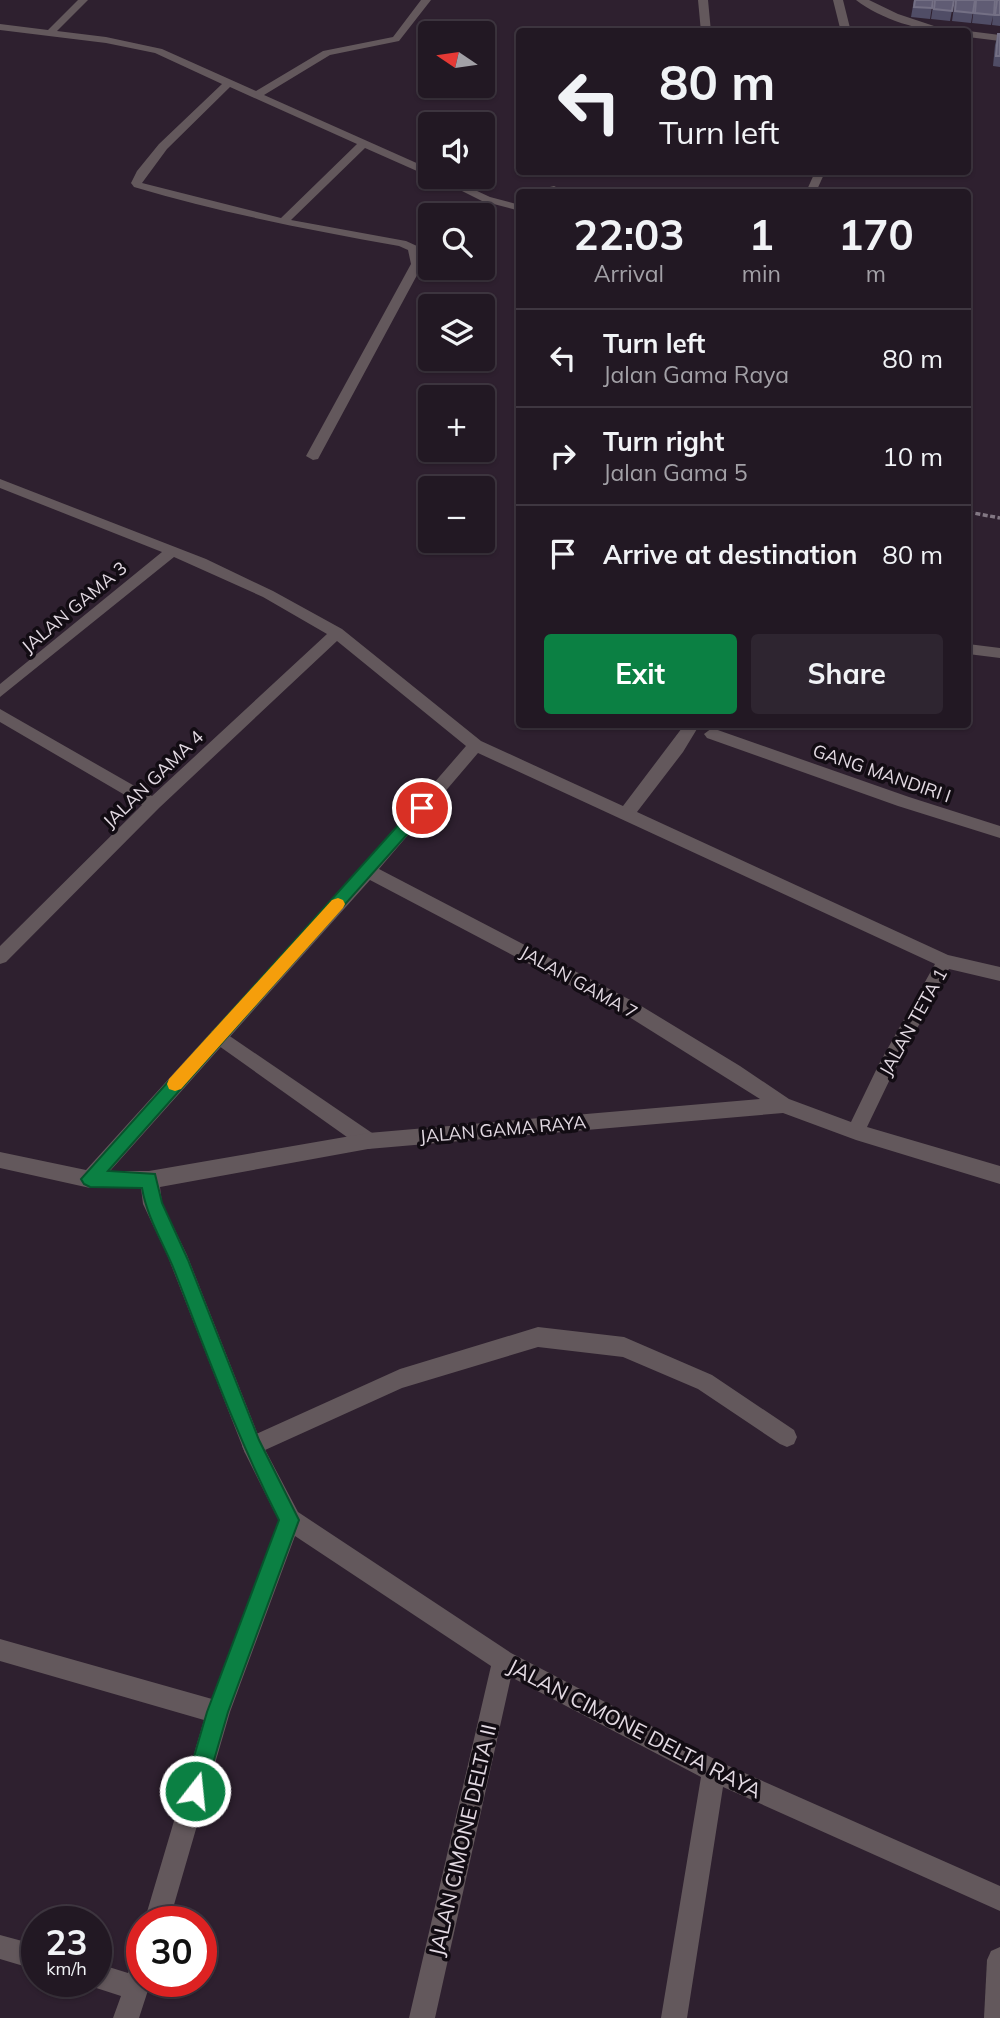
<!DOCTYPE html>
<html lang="en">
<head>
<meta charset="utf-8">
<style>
  :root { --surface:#221823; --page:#2e2530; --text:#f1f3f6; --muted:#a2a0a6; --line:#3f3741; --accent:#0b8043 }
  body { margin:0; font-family:Mulish,sans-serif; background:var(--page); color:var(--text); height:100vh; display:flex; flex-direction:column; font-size:26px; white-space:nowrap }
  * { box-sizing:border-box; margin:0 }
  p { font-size:23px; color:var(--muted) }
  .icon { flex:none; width:38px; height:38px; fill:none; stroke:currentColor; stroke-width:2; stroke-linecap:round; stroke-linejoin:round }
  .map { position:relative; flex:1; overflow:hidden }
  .drawer { position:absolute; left:516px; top:189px; width:455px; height:539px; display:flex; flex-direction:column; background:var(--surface); border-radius:7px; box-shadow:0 2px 5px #0004,0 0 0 2px var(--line) }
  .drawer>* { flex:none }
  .top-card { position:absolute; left:516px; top:28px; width:455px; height:147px; border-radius:7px; box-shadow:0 2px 5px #0004,0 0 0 2px var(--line); background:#221823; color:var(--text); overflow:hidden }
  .needle { width:46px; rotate:283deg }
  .fabs { position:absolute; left:418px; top:21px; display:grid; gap:14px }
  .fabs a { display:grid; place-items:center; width:77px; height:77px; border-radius:7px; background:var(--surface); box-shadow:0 2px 5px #0004,0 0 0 2px var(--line); font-size:35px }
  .speed { position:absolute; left:21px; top:1906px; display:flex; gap:14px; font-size:35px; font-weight:700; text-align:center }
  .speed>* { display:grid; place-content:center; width:91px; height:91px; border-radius:50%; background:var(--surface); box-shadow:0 2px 5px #0004,0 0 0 2px var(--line); line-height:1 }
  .speed small { font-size:18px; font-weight:400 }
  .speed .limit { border:10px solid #d22; background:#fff; color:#111 }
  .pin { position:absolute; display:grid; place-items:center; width:60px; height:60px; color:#fff; margin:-30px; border:4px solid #fff; border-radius:50%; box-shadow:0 2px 7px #0007 }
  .me { position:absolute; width:77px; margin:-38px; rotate:16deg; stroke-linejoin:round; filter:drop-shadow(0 0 5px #0008) }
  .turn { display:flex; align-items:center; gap:24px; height:147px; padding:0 28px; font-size:32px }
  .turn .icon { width:91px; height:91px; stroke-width:2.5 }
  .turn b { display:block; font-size:49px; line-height:60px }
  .eta { display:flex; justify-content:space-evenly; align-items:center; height:119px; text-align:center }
  .eta b { font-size:42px; font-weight:700; line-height:49px }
  .button { display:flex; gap:14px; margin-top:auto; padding:14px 28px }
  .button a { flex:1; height:80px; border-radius:7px; background:var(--accent); color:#fff; font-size:28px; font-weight:700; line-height:80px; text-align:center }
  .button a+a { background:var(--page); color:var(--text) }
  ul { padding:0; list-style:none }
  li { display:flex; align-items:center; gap:21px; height:98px; padding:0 28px; border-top:2px solid var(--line) }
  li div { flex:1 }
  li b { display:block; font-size:26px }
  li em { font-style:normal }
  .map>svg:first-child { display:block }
</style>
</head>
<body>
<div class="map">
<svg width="1000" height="2018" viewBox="0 0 1000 2018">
  <rect width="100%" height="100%" fill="#2e202f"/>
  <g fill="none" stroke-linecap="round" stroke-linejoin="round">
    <polyline stroke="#827783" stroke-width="3.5" stroke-dasharray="5 2.5" stroke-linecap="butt" points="968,512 1000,518"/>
    <g fill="#63585c" fill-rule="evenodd">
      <polygon points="218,1028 375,1135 377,1141 375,1147 368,1149 361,1147 212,1041 209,1036 212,1031"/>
      <polygon points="538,1327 624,1337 712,1375 794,1430 797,1437 794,1444 787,1447 780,1444 698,1389 623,1357 538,1347 402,1388 252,1456 245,1453 242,1446 245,1439 400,1369"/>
    </g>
    <g fill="#63585c" fill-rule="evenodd">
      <path d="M78 0H88L57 31 106 37 162 49 256 91 323 51 393 37 421 0H431L399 41 330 55 264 95 430 169V176L426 175 365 148 291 220 406 241 417 246 423 264 318 459 313 460 306 456 411 264 408 250 399 246C309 230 222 213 134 187L131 183 137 171 159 144 222 84 155 53 106 43 0 30V24L48 30ZM230 87 357 144 281 218 142 183 167 149Z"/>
      <polygon points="698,0 708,0 711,32 701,32"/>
      <polygon points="833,0 843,0 851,32 841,32"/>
      <path d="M856 0H869L898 14 952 32C922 32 880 19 856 0Z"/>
      <polygon points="968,31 1000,35 1000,41 968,37"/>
      <polygon points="815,172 825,172 816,192 806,192"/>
      <polygon points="434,177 447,177 490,197 520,205 520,211 482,201"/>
      <polygon points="554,186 560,189 558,192 548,192 550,187"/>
      <path d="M0 479 206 559 273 591 342 629 481 741 623 806 685 724H700L683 752 637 812 948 955 1000 967V981L949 969 892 1075 867 1127 1000 1166V1184L856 1140 783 1113 368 1149 160 1187 162 1203 187 1255 260 1440 298 1512 511 1653 722 1763 1000 1886V1911L723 1787 687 2018H661L701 1777 511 1677 435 2018H409L491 1666 295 1536 230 1712 169 1922H144L204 1720 0 1661V1639L212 1699 279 1521 245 1453 168 1257 143 1204 141 1188H90L0 1168V1152L86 1170 362 866 466 746 337 641 159 808 6 962 0 964V946L142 805 0 722V709L152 796 327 634 263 597 174 557 0 697V684L162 552 0 488ZM478 753 935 964 879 1064 851 1122 789 1099 740 1066 638 1004 379 869ZM370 880 626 1015 760 1099 368 1133 149 1171H110Z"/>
      <polygon points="968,644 1000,648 1000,658 968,654"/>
      <polygon points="712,728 909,797 1000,826 1000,838 898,806 707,738 704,734"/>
      <polygon points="0,1935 37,1945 37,1970 0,1959"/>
      <polygon points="1000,1947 1000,2018 984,2018 987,1960 991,1951"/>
      <polygon points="142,1958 142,1981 151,1981 139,2018 113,2018 121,1996 87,1985 85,1981 96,1981 96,1963 128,1973 133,1961"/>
    </g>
  </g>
  <g fill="#504d66">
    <polygon points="914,0 933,0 930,19 911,17"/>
    <polygon points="934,0 954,0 950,21 931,19"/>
    <polygon points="955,0 975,0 971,23 952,21"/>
    <polygon points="975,0 1000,0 1000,26 992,25 993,16 991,25 972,23"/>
    <polygon points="998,34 1000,34 1000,67 993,66 995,45"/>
  </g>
  <g fill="#605c74" stroke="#747085" stroke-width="2">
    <polygon points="915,0 933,0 932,8 914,7"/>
    <polygon points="935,0 954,0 952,11 934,9"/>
    <polygon points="956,0 975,0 973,13 955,11"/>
    <polygon points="976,0 995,0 994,15 975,13"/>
    <polygon points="997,0 1000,0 1000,15 995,15"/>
    <polygon points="998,34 1000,34 1000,56 996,56"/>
  </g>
  <path fill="#0b8043" stroke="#07532c" stroke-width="2" d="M422 802 429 808 427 812 108 1171 155 1174 162 1203 188 1260 259 1440 299 1520 228 1712 205 1791 202 1798 195 1802 187 1798 184 1791 207 1712 279 1520C238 1439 208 1357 175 1272 164 1244 147 1218 142 1188L90 1187 84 1184 81 1179 417 804Z"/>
  <polygon fill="#f59e0b" points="338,898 343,900 345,904 343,908 181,1089 175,1091 169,1089 167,1084 169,1079 332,900"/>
  <g text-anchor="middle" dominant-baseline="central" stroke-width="7" stroke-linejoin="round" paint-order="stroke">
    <g font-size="18" fill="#e3dae3" stroke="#120c13">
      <text transform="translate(74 607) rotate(-40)">JALAN GAMA 3</text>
      <text transform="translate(882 773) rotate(19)">GANG MANDIRI I</text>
      <text transform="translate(153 779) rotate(-44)">JALAN GAMA 4</text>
      <text transform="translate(579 982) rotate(29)">JALAN GAMA 7</text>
      <text transform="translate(913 1022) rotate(-61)">JALAN TETA 1</text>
      <text transform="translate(503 1129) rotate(-5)">JALAN GAMA RAYA</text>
    </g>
    <g font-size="21" fill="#e3dae3" stroke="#120c13">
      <text transform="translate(635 1728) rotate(27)">JALAN CIMONE DELTA RAYA</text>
      <text transform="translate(462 1840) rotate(-77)">JALAN CIMONE DELTA II</text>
    </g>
  </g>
</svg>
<div class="fabs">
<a><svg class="needle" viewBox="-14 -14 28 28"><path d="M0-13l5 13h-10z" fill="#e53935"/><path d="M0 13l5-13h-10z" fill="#a2a0a6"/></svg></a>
<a><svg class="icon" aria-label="sound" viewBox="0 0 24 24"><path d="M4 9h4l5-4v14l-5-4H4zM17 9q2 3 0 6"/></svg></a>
<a><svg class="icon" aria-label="search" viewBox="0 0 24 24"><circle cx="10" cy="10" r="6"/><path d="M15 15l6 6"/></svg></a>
<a><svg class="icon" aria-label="layers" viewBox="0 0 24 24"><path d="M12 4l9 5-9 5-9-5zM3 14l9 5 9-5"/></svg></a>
<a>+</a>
<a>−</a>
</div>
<div class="speed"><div>23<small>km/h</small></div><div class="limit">30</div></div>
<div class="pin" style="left:422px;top:808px;background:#d93025"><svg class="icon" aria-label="arrive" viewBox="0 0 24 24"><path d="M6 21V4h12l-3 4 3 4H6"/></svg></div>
<svg class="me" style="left:195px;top:1791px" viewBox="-20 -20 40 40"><circle r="17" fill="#0b8043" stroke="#fff" stroke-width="3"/><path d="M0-11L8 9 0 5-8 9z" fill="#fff"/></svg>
<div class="top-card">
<div class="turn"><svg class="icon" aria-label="left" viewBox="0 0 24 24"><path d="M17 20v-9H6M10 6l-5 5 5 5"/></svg><div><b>80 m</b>Turn left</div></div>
</div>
<section class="drawer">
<div class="eta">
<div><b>22:03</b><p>Arrival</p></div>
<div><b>1</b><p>min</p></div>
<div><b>170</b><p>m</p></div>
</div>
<ul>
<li><svg class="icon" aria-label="left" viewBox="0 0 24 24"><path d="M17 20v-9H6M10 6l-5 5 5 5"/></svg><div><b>Turn left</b><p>Jalan Gama Raya</p></div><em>80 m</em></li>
<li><svg class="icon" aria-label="right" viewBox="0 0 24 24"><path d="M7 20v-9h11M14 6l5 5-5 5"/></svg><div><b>Turn right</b><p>Jalan Gama 5</p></div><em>10 m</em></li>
<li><svg class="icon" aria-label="arrive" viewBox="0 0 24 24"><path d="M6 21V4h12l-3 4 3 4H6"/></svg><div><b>Arrive at destination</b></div><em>80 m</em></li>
</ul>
<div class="button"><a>Exit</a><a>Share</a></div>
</section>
</div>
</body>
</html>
